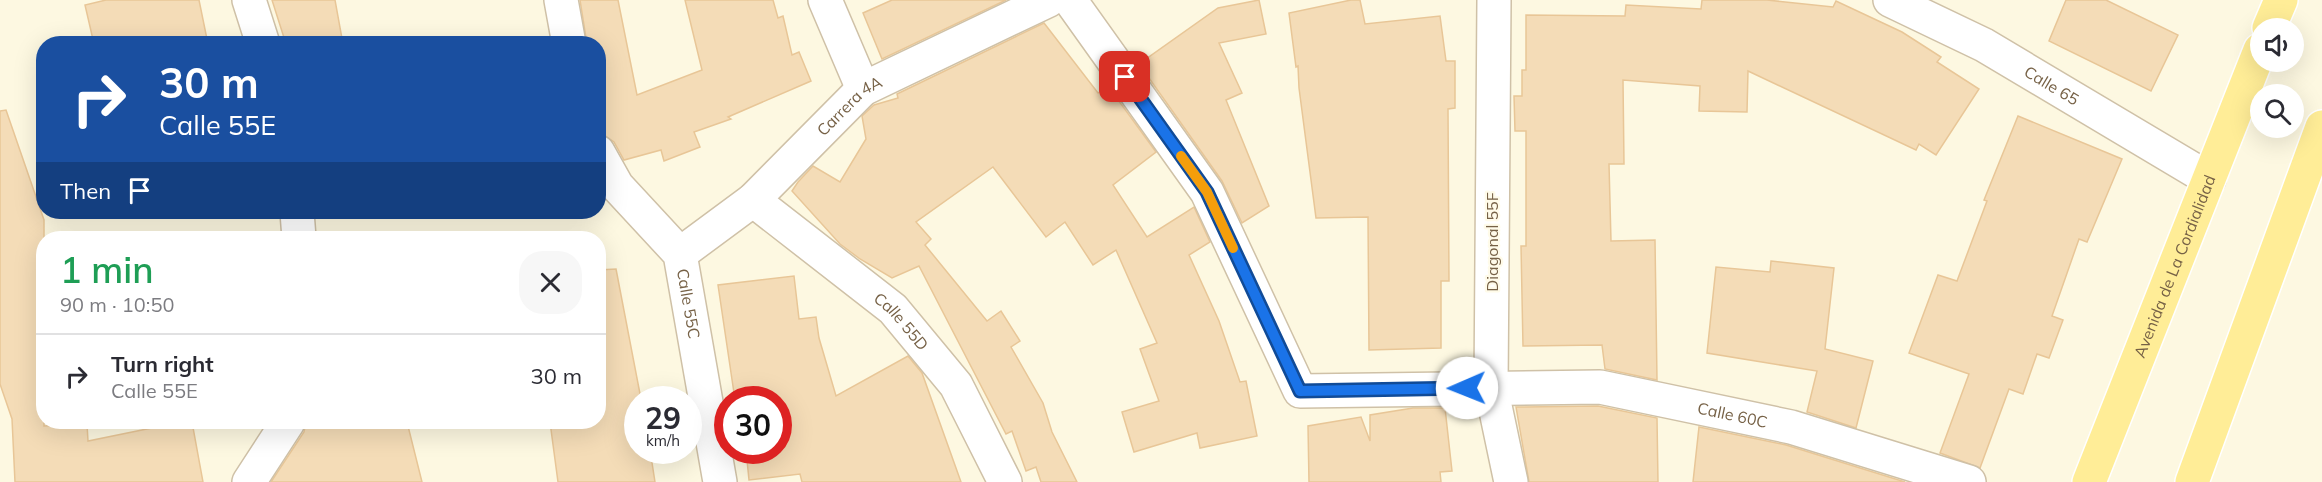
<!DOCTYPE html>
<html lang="en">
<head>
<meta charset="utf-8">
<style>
  :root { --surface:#fff; --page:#f7f7f7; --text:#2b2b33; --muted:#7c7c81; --line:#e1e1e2 }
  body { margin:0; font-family:Mulish,sans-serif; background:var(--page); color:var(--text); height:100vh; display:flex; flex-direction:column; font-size:22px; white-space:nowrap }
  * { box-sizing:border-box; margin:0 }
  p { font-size:20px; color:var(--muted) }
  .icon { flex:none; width:33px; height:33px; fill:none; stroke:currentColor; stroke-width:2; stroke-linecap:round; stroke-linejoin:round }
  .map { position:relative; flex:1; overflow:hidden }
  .details { position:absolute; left:36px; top:231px; width:570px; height:198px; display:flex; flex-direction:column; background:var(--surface); border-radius:24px; box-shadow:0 6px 24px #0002 }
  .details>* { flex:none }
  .top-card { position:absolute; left:36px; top:36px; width:570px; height:183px; border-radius:24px; box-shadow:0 6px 24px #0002; background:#1a4fa0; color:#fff; overflow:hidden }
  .controls { position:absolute; left:2250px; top:18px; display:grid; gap:12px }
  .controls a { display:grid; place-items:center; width:54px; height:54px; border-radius:50%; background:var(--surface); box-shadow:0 6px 24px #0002; font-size:30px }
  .speed { position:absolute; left:624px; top:386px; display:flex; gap:12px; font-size:30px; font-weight:700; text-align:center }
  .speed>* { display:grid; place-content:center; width:78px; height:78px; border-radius:50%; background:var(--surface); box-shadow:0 6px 24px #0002; line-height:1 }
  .speed small { font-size:15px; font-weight:400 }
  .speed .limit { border:9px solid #d22; background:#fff; color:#111 }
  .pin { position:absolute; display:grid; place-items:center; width:51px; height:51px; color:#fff; margin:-26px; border-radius:12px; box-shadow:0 3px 9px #0006 }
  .me { position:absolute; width:66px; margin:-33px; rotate:269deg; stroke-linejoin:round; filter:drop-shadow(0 0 4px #0008) }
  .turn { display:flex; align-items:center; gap:21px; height:126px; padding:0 24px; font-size:27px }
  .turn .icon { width:78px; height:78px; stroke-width:2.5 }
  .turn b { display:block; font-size:42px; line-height:51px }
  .then { display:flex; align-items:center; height:57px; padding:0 24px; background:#0003; gap:12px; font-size:22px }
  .round { display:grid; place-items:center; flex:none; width:63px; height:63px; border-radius:24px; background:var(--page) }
  .overview { display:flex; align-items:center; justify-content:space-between; height:102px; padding:0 24px }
  h1 { font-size:36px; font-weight:600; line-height:45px; color:#1e9e55 }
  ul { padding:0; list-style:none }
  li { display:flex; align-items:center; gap:18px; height:84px; padding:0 24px; border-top:2px solid var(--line) }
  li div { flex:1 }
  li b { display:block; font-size:22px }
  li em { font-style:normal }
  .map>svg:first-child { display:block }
</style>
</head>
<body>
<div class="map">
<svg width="2322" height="482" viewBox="0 0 2322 482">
  <rect width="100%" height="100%" fill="#fdf8e1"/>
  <g fill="#f4dcb7" stroke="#e8c697" stroke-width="1.5">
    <polygon points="106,0 199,0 208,44 94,44 85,5"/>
    <polygon points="272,0 335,0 343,44 286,44"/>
    <polygon points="580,0 618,0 637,95 702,70 685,0 773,0 778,18 783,16 792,55 799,52 811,81 728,117 731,119 694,132 700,147 664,161 661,150 624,160 614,142 604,135 598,112 598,44 587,44"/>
    <polygon points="892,0 1006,0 882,59 863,13"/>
    <polygon points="1259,0 1266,34 1219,43 1242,93 1226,100 1269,206 1242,223 1222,181 1139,64 1218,8"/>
    <polygon points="1351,0 1360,0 1365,24 1440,16 1446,61 1455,61 1455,108 1448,109 1449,281 1441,281 1441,348 1369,350 1368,217 1316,218 1299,88 1298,66 1296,67 1289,13"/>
    <polygon points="1702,0 1767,0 1833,7 1836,1 1902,32 1941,57 1937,62 1979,89 1936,155 1919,144 1916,150 1748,71 1747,112 1699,111 1700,86 1623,80 1624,164 1609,164 1611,241 1655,240 1657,380 1605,369 1602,345 1523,346 1521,246 1526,246 1526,131 1515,131 1514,96 1522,96 1522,70 1526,70 1526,15 1625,16 1626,5 1701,9"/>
    <polygon points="2066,0 2106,0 2178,35 2151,91 2049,41"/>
    <polygon points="1044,23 1098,93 1108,86 1156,152 1113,185 1147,237 1194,207 1210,242 1189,255 1219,321 1240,382 1246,381 1257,436 1200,448 1197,433 1134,452 1122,412 1159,401 1140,349 1157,343 1116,250 1093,265 1065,222 1046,237 993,167 916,222 931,239 925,245 987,321 1001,311 1020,341 1011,347 1043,403 1052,432 1077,482 1041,482 1036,467 1026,471 1012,431 1006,434 919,266 892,278 860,259 840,244 792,191 798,182 813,166 840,182 866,139 862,116 874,105 898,98 897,94"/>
    <polygon points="6,110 44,220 44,426 87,424 88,441 181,422 192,422 203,482 15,482 12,419 0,384 0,111"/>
    <polygon points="2018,116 2122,159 2087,242 2079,239 2052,316 2063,320 2049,358 2037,354 2023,394 2009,389 1980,468 1940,453 1969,374 1909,353 1938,275 1957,281 1987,201 1984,200"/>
    <polygon points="1771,261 1834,268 1825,349 1873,361 1856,428 1807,412 1817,371 1707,353 1716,267 1770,272"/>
    <polygon points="616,269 641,399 638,399 638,450 650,450 655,482 558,482 550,422 598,422 598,270"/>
    <polygon points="794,276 799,319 816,317 819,338 836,396 908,356 922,373 961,482 802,482 800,474 749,480 746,450 778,450 778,399 741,399 741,392 734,393 718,285"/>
    <polygon points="1598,406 1657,418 1658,482 1529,482 1516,407"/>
    <polygon points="1413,408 1445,408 1452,471 1440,472 1441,482 1309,482 1308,426 1361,417 1370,441 1370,415"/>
    <polygon points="306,422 407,422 422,482 271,482 304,432"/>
    <polygon points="1699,427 1786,445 1905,482 1693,482"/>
  </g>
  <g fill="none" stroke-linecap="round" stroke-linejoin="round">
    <defs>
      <g id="minor">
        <polyline points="249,0 263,44"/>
        <polyline points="561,0 569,44"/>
        <polyline points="825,0 863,89"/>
        <path id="s1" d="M1070 0 1207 192 1300 391 1600 387 1791 427 1969 482"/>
        <polyline points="1494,0 1491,387 1511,482"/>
        <path id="s2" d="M1890 0 1984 45 2209 179"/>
        <path id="s3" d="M598 152 617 186 680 254 720 482"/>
        <path id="s4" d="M753 200 893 309 956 385 1005 482"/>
        <polyline points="297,212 299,238"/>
        <path id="s5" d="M680 254 753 200 863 89 1049 0"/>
        <polyline points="249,482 288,422"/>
      </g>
      <g id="major">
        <polyline points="2269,28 2281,0"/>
        <path id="s6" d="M2089 482 2260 50"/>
        <polyline points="2192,482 2322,127"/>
      </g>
    </defs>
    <use href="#minor" stroke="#cfc1a7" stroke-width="36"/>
    <use href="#major" stroke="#fff" stroke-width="36"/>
    <use href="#minor" stroke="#fff" stroke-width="33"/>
    <use href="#major" stroke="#ffed97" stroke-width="33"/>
  </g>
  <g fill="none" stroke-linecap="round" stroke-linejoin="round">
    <defs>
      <polyline id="route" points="1125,77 1207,192 1300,391 1467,388"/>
    </defs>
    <use href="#route" stroke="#114b97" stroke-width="15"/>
    <use href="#route" stroke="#1a73e8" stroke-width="10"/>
    <polyline stroke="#f59e0b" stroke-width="10" points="1181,156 1207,192 1233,248"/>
  </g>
  <g text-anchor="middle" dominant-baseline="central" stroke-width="4.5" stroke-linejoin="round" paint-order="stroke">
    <g font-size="16" fill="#766146" stroke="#fffbe9">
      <text stroke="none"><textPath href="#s2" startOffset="183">Calle 65</textPath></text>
      <text stroke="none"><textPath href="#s5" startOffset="226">Carrera 4A</textPath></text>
      <text transform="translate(1492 242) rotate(-90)">Diagonal 55F</text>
      <text stroke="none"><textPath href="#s6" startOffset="232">Avenida de La Cordialidad</textPath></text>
      <text stroke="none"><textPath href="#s3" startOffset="182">Calle 55C</textPath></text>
      <text stroke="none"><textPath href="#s4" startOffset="192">Calle 55D</textPath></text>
      <text stroke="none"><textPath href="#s1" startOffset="891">Calle 60C</textPath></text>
    </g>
  </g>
</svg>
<div class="controls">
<a><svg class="icon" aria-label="sound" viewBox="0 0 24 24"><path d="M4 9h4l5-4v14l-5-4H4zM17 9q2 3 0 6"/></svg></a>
<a><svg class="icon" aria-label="search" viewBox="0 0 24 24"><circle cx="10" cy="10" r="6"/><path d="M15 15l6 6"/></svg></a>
</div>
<div class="speed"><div>29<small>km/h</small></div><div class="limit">30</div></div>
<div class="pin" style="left:1125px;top:77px;background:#d93025"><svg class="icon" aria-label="arrive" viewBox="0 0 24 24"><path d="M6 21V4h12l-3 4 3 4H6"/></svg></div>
<svg class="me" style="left:1467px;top:388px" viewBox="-20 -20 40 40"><circle r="19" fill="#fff"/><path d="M0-13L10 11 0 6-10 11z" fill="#1a73e8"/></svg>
<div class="top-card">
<div class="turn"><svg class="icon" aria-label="right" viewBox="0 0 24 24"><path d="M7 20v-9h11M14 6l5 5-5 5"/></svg><div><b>30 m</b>Calle 55E</div></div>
<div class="then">Then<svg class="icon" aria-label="arrive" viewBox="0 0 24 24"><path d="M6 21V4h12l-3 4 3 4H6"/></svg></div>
</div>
<section class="details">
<div class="overview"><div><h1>1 min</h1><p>90 m · 10:50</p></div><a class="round"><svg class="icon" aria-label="close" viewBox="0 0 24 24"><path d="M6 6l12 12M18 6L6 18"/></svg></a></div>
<ul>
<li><svg class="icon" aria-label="right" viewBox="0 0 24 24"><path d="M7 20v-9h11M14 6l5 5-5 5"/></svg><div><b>Turn right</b><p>Calle 55E</p></div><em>30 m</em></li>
</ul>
</section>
</div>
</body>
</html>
